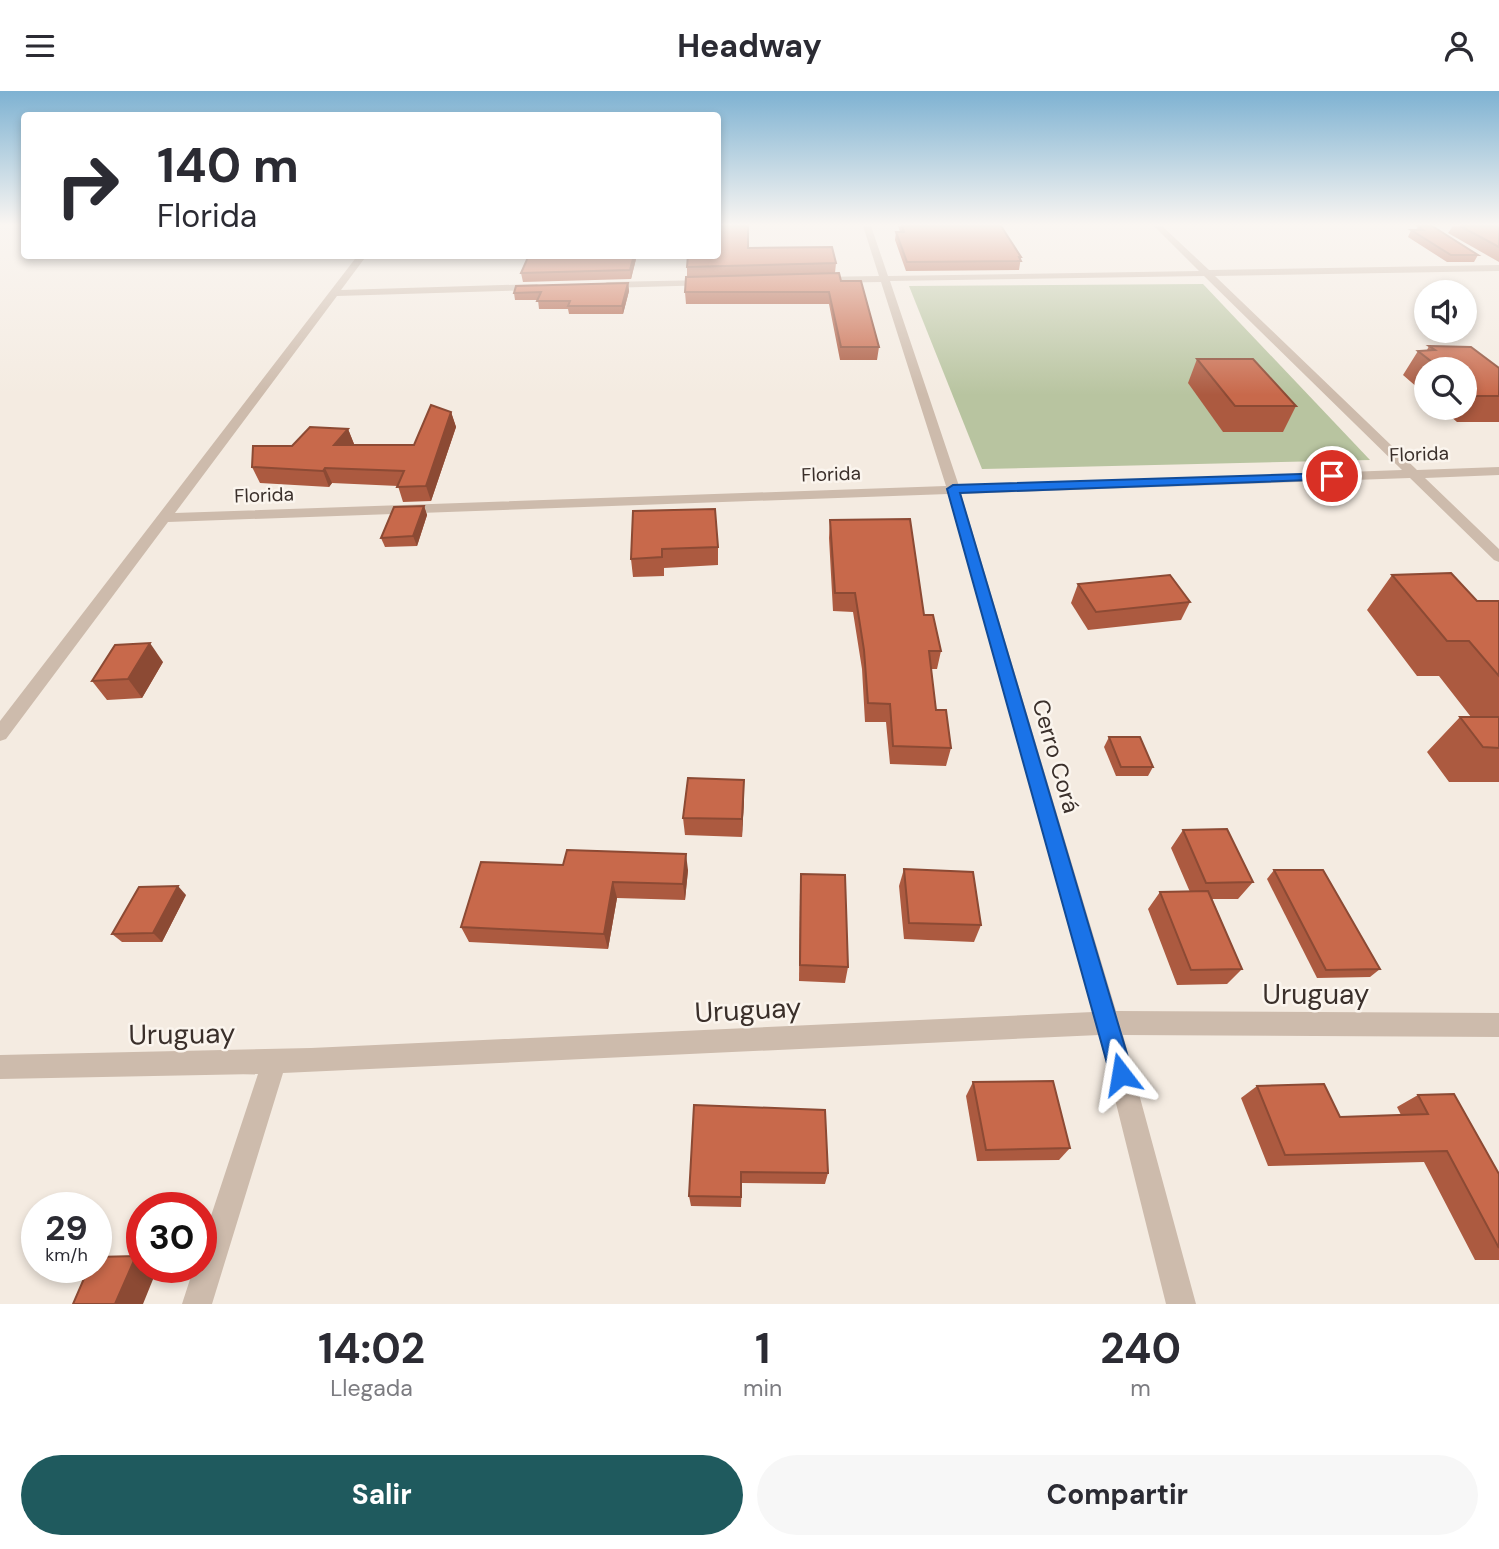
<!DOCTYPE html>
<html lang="es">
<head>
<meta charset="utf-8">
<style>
  :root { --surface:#fff; --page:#f7f7f7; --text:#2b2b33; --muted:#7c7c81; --accent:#1f5a5e }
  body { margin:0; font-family:"DM Sans",sans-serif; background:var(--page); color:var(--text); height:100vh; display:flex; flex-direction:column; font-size:26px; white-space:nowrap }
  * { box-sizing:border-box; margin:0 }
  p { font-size:23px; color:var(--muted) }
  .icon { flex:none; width:38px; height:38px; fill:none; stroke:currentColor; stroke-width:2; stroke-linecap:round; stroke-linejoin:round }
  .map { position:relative; height:1213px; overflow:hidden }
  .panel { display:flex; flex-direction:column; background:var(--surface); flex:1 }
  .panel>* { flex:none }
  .hud { position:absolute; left:21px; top:21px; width:700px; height:147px; border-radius:7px; box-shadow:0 4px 10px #0003; background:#fff; color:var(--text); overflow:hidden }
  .fabs { position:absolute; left:1414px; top:189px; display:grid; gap:14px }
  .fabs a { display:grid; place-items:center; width:63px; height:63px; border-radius:50%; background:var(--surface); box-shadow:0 4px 10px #0003; font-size:35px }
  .speed { position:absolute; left:21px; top:1101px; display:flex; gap:14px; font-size:35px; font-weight:700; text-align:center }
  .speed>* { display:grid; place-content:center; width:91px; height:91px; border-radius:50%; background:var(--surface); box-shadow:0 4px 10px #0003; line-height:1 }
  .speed small { font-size:18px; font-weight:400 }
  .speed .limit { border:10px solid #d22; background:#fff; color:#111 }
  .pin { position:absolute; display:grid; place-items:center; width:60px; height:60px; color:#fff; margin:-30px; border:4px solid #fff; border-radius:50%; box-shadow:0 2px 7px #0007 }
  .me { position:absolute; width:77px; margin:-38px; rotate:346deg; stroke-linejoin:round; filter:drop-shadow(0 0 5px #0008) }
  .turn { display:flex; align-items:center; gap:24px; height:147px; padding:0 21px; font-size:32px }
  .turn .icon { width:91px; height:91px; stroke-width:2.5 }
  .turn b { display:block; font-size:49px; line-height:60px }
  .eta { display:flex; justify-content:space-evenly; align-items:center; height:119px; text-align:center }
  .eta b { font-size:42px; font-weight:700; line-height:49px }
  .action { display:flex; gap:14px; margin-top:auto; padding:14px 21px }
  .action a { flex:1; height:80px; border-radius:42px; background:var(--accent); color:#fff; font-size:28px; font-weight:700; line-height:80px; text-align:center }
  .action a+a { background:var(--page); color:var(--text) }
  header { display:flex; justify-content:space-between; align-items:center; height:91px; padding:0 21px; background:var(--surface); font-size:32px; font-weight:700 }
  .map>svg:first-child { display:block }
</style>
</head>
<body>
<header><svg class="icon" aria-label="menu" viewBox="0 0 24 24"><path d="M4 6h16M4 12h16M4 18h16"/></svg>Headway<svg class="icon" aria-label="person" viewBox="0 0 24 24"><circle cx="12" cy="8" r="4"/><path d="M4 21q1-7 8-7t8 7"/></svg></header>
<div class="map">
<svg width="1499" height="1213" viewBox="0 0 1499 1213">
  <rect width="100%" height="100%" fill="#f4ebe1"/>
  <polygon fill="#b8c4a0" points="1203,193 1370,369 982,378 909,195"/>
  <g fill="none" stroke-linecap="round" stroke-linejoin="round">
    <g fill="#cdbbac" fill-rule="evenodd">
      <path d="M863 135H871L888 185 1199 180 1154 135H1162L1209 179 1499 174V180L1215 185 1417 379 1499 376V384L1425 387 1499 458V471L1494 469 1410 387 961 403 1116 920 1499 922V946L1123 944 1196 1213H1166L1099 944 283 982 212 1213H182L194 1176H201V1155L258 983 0 988V964L311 957 1093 921 948 403 168 431 6 648 0 650V630L358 164H367L341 199 537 193 542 196 537 199 337 205 175 422 946 395 881 191 817 192 812 189 817 186 879 185ZM1204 185 1402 379 959 395 890 190Z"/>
      <polygon points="708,189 713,192 711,194 607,197 602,194 607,191"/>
    </g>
  </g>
  <g fill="#ac5a40">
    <polygon points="898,135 1001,135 1021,166 1019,179 906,180 895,149 896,141 900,141"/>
    <polygon points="1418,135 1478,164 1474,171 1447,171 1408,146 1411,139 1416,139"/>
    <polygon points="1453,135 1499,135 1499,171 1448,142"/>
    <polygon points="748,157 836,172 835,182 879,256 877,269 840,269 829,213 686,213 685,201 687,186 687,176"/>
    <polygon points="637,164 631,188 523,191 521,182"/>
    <polygon points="628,192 629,200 623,223 569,223 568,218 539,218 538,209 515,209 514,202"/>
    <polygon points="1429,255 1499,277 1499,331 1457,331 1441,317 1465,317 1465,278 1426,278 1426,304 1403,284 1418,260 1427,259"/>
    <polygon points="1197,268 1296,315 1283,341 1223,341 1188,292"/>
    <polygon points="451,321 456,336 431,410 403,411 398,395 332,392 329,396 260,392 252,376 292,355 348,338 354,353 353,354 414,354"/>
    <polygon points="424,415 427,424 417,455 385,456 381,447"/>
    <polygon points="633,420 718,456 718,474 664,477 664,485 633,486 631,468"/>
    <polygon points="830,429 924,524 941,560 937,578 931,578 936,619 951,657 946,675 890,673 886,631 865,631 862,578 853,521 833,520 829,447"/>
    <polygon points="1392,484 1477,510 1499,510 1499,691 1449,691 1427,661 1460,626 1471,626 1439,585 1417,585 1367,519"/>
    <polygon points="1078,493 1190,511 1181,529 1088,539 1071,512"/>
    <polygon points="163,571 142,607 107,609 92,590"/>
    <polygon points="1109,646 1153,676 1148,685 1116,685 1104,656"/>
    <polygon points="744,707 742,746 685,744 683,727"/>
    <polygon points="1183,739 1253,791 1238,808 1212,808 1242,878 1227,893 1177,894 1148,818 1160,801 1190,801 1171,757"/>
    <polygon points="563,774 688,779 685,809 617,807 608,858 469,851 461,836"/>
    <polygon points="904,778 981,834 974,851 904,848 899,795"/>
    <polygon points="1274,779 1380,878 1370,886 1317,887 1267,788"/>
    <polygon points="801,783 848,876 845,892 799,890 800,800"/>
    <polygon points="186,804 162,851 122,851 112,843"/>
    <polygon points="973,991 1070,1057 1059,1069 977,1070 966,1005"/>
    <polygon points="1257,995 1340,1026 1401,1024 1397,1016 1418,1004 1499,1083 1499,1169 1475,1169 1424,1071 1268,1075 1241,1007"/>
    <polygon points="825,1019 828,1082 825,1093 742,1092 741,1116 691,1115 689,1105"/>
  </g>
  <g fill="#8c4a34">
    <polygon points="634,164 637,164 631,188 630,179"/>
    <polygon points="628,192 629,200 623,223 622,215"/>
    <polygon points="451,321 456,336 431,410 426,395"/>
    <polygon points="348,338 354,353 340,370 334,354"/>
    <polygon points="325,377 332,392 329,396 323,380"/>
    <polygon points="424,415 427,424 417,455 413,445"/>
    <polygon points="150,552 163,571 142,607 128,588"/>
    <polygon points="744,689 744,707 742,746 742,728"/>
    <polygon points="686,763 688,779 685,809 683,793"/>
    <polygon points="613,791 617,807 608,858 604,843"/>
    <polygon points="178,795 186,804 162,851 153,842"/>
    <polygon points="136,1165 142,1167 142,1176 158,1176 143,1213 115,1213"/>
  </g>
  <g fill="#c8694b" stroke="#8c4a34" stroke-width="2">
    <polygon points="718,135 748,135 748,157 832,156 836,172 687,176 688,164 718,164"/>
    <polygon points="902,135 1001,135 1021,166 1019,166 1021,170 907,171 896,141 904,141"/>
    <polygon points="1418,135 1432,135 1478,164 1451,164 1411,139 1423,139"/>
    <polygon points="1460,135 1499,135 1499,156"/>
    <polygon points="529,164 634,164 630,179 521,182"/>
    <polygon points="839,182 841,190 861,190 879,256 841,256 829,201 685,201 686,186"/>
    <polygon points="628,192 622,215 568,215 570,210 537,210 541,201 514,202 516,195"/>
    <polygon points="1429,255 1471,256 1499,277 1499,305 1474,305 1465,298 1465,278 1441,278 1418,260 1435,259"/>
    <polygon points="1197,268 1253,268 1296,315 1235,315"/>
    <polygon points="431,314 451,321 426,395 397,396 404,380 325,377 323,380 252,376 253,355 292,355 310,336 348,338 334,354 414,354"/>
    <polygon points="424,415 413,445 381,447 394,416"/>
    <polygon points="715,418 718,456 662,458 662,466 631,468 633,420"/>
    <polygon points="910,428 924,524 933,524 941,560 929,560 936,619 946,619 951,657 893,655 890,613 868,612 864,559 855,502 835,502 830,429"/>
    <polygon points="1451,482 1477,510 1499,510 1499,585 1469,550 1447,550 1392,484"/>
    <polygon points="1170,484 1190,511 1096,521 1078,493"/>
    <polygon points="150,552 128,588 92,590 115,554"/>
    <polygon points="1460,626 1499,626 1499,657 1483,656"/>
    <polygon points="1109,646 1140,646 1153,676 1121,676"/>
    <polygon points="688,687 744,689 742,728 683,727"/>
    <polygon points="1227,738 1253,791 1206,792 1183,739"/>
    <polygon points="567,759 686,763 683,793 613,791 604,843 461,836 481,771 563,774"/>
    <polygon points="904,778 973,781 981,834 909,832"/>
    <polygon points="1274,779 1323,779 1380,878 1326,879"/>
    <polygon points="801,783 845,784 848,876 800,874"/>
    <polygon points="178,795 153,842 112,843 139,796"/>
    <polygon points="1208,800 1242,878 1191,879 1160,801"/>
    <polygon points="1053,990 1070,1057 986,1059 973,991"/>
    <polygon points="1324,993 1340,1026 1428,1023 1418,1004 1454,1003 1499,1083 1499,1157 1447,1060 1285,1064 1257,995"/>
    <polygon points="694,1014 825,1019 828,1082 741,1081 741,1106 689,1105"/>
    <polygon points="136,1165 115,1213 73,1213 89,1176 96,1176 96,1166"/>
  </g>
  <linearGradient id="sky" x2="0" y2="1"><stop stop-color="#7eb2d2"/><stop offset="0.44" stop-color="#faf6f2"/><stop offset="1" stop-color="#faf6f2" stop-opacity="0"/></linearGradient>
  <rect width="1499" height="304" fill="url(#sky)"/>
  <polygon fill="#1a73e8" stroke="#114b97" stroke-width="2" points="1332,382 1336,383 1336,388 960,402 1133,983 1129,991 1121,994 1113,991 1110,983 947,398 953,394"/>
  <g text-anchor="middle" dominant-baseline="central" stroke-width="5" stroke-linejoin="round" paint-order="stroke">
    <g font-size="19" fill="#3b302b" stroke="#fbf5ee">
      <text transform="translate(1419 363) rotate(-2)">Florida</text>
      <text transform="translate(831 383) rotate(-2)">Florida</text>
      <text transform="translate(264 404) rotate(-2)">Florida</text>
    </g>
    <g font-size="23" fill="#3b302b" stroke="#fbf5ee">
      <text transform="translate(1056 665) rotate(74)">Cerro Corá</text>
    </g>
    <g font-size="28" fill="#3b302b" stroke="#fbf5ee">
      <text x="1316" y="903">Uruguay</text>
      <text transform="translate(748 919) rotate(-3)">Uruguay</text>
      <text transform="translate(182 943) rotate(-1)">Uruguay</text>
    </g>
  </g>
</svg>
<div class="fabs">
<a><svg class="icon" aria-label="sound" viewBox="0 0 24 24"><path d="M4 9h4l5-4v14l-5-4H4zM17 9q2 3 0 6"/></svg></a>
<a><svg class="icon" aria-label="search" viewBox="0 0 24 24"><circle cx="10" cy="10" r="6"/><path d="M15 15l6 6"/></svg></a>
</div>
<div class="speed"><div>29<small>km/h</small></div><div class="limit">30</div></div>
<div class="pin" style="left:1332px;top:385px;background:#d93025"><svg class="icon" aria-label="arrive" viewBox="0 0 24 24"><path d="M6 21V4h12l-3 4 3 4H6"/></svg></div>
<svg class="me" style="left:1121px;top:983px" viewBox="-20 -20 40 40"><path d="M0-17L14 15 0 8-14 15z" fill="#1a73e8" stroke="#fff" stroke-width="4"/></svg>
<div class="hud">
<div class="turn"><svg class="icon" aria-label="right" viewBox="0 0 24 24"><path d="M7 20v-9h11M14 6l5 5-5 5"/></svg><div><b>140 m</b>Florida</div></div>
</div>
</div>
<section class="panel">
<div class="eta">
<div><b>14:02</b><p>Llegada</p></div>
<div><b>1</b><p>min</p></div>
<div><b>240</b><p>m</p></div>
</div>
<div class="action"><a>Salir</a><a>Compartir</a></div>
</section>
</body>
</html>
